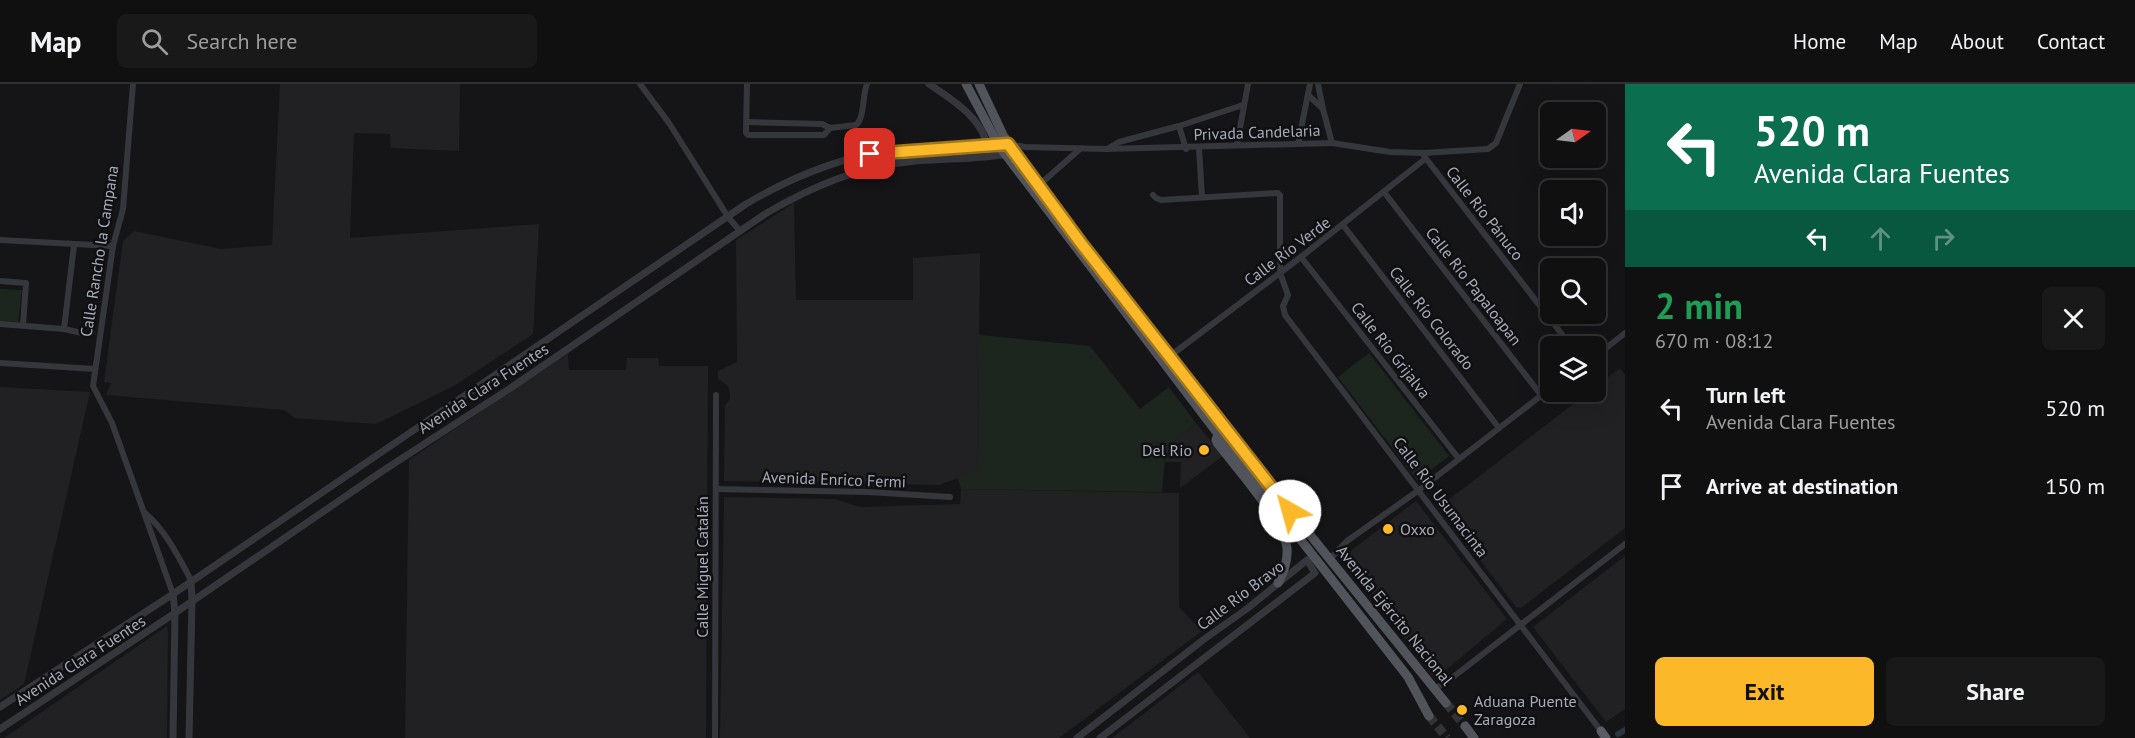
<!DOCTYPE html>
<html lang="en">
<head>
<meta charset="utf-8">
<style>
  :root { --surface:#101011; --page:#19191a; --text:#f1f3f6; --muted:#9c9d9f; --line:#303031; --accent:#fbb92a }
  body { margin:0; font-family:"PT Sans",sans-serif; background:var(--page); color:var(--text); height:100vh; display:flex; flex-direction:column; font-size:22px; white-space:nowrap }
  * { box-sizing:border-box; margin:0 }
  p { font-size:20px; color:var(--muted) }
  .icon { flex:none; width:33px; height:33px; fill:none; stroke:currentColor; stroke-width:2; stroke-linecap:round; stroke-linejoin:round }
  .map { position:relative; flex:1; overflow:hidden }
  .side { display:flex; flex-direction:column; background:var(--surface); width:510px }
  .side>* { flex:none }
  .hud { background:#0b6e4f; color:#fff; overflow:hidden }
  .needle { width:39px; rotate:76deg }
  .buttons { position:absolute; left:1540px; top:18px; display:grid; gap:12px }
  .buttons a { display:grid; place-items:center; width:66px; height:66px; border-radius:9px; background:var(--surface); box-shadow:0 6px 24px #0002,0 0 0 2px var(--line); font-size:30px }
  .pin { position:absolute; display:grid; place-items:center; width:51px; height:51px; color:#fff; margin:-26px; border-radius:12px; box-shadow:0 3px 9px #0006 }
  .me { position:absolute; width:66px; margin:-33px; rotate:322deg; stroke-linejoin:round; filter:drop-shadow(0 0 4px #0008) }
  .turn { display:flex; align-items:center; gap:21px; height:126px; padding:0 30px; font-size:27px }
  .turn .icon { width:78px; height:78px; stroke-width:2.5 }
  .turn b { display:block; font-size:42px; line-height:51px }
  .lanes { display:flex; align-items:center; height:57px; padding:0 30px; background:#0003; justify-content:center; gap:30px; direction:ltr }
  .lanes .off { opacity:.35 }
  .round { display:grid; place-items:center; flex:none; width:63px; height:63px; border-radius:9px; background:var(--page) }
  .overview { display:flex; align-items:center; justify-content:space-between; height:102px; padding:0 30px }
  h1 { font-size:36px; font-weight:600; line-height:45px; color:#1e9e55 }
  .cta { display:flex; gap:12px; margin-top:auto; padding:12px 30px }
  .cta a { flex:1; height:69px; border-radius:9px; background:var(--accent); color:#111; font-size:24px; font-weight:600; line-height:69px; text-align:center }
  .cta a+a { background:var(--page); color:var(--text) }
  ul { padding:0; list-style:none }
  li { display:flex; align-items:center; gap:18px; height:78px; padding:0 30px }
  li div { flex:1 }
  li b { display:block; font-size:22px }
  li em { font-style:normal }
  header { display:flex; align-items:center; gap:36px; box-sizing:border-box; height:84px; padding:0 30px; background:var(--surface); border-bottom:2px solid var(--line) }
  header strong { font-size:28px }
  nav { display:flex; gap:33px; margin-inline-start:auto; font-size:21px }
  .search { width:420px; height:54px; background:var(--page); display:flex; align-items:center; gap:15px; box-sizing:border-box; padding:0 21px; border-radius:9px; color:var(--muted); font-size:22px }
  main { display:flex; flex:1; min-height:0 }
  .map>svg:first-child { display:block }
</style>
</head>
<body>
<header>
<strong>Map</strong>
<div class="search"><svg class="icon" aria-label="search" viewBox="0 0 24 24"><circle cx="10" cy="10" r="6"/><path d="M15 15l6 6"/></svg>Search here</div>
<nav><a>Home</a><a>Map</a><a>About</a><a>Contact</a></nav>
</header>
<main>
<div class="map">
<svg width="1625" height="654" viewBox="0 0 1625 654">
  <rect width="100%" height="100%" fill="#151517"/>
  <g fill="#212124">
    <polygon points="280,0 460,0 459,67 391,64 390,50 354,49 350,154 539,140 533,250 454,302 376,340 295,334 284,326 106,311 111,299 104,298 123,157 134,147 221,165 272,161"/>
    <polygon points="794,119 796,216 913,216 913,174 980,169 978,387 939,401 724,397 725,321 730,315 730,310 728,302 722,297 718,296 718,287 737,278 736,156"/>
    <polygon points="568,269 569,286 626,286 627,274 658,274 659,282 708,282 706,654 405,654 409,376"/>
    <polygon points="1620,284 1625,291 1625,444 1521,524 1516,523 1439,423 1589,308 1596,308 1596,302"/>
    <polygon points="0,303 90,308 24,600 0,616"/>
    <polygon points="1196,339 1223,372 1180,404 1181,378 1165,378 1166,363"/>
    <polygon points="961,405 1179,409 1179,523 1202,547 1059,654 720,654 724,413 835,415 860,423 960,420"/>
    <polygon points="1416,417 1507,535 1435,595 1344,472"/>
    <polygon points="1625,472 1625,625 1606,638 1533,543"/>
    <polygon points="167,542 168,548 167,654 4,654"/>
    <polygon points="1198,588 1250,654 1112,654"/>
  </g>
  <g fill="#1d261e">
    <polygon points="0,205 22,206 18,240 0,239"/>
    <polygon points="979,251 1090,262 1140,325 1169,303 1196,339 1166,363 1162,408 961,405 958,394 978,386"/>
    <polygon points="1369,269 1449,372 1417,396 1338,293"/>
  </g>
  <g fill="none" stroke-linecap="round" stroke-linejoin="round">
    <polyline stroke="#2b343c" stroke-width="6" points="1618,650 1625,646"/>
    <g stroke="#323337" stroke-width="9" stroke-dasharray="9 4.5" stroke-linecap="butt">
      <polyline points="1446,619 1465,642"/>
      <polyline points="1429,632 1447,654"/>
    </g>
    <g stroke="#36373d" stroke-width="6">
      <polyline points="133,0 123,125 113,162 93,302 112,339 173,510"/>
      <polyline points="640,0 669,39 728,133 740,147"/>
      <polyline points="747,0 746,49 748,51 824,51 830,44"/>
      <polyline points="1318,0 1323,25"/>
      <polyline points="1308,11 1323,25 1332,59"/>
      <path d="M747 38 822 40 830 44 856 41C865 33 862 12 867 0"/>
      <polyline points="1179,42 1243,21"/>
      <polyline points="1009,60 1025,63 1106,65 1332,59 1390,68 1423,69 1488,65 1496,59 1520,0"/>
      <polyline points="1298,60 1310,0"/>
      <polyline points="1237,61 1248,0"/>
      <polyline points="1199,64 1202,113"/>
      <polyline points="1107,65 1119,58 1179,42 1186,65"/>
      <polyline points="1424,72 1571,262"/>
      <polyline points="1038,102 1080,65"/>
      <polyline points="1384,108 1541,311"/>
      <polyline points="1153,111 1156,114 1161,116 1278,109 1280,111 1280,189 1288,211 1283,222 1285,231 1601,647"/>
      <polyline points="1343,141 1499,344"/>
      <polyline points="0,156 113,162"/>
      <polyline points="1301,173 1459,375"/>
      <polyline points="0,197 26,199 23,241"/>
      <polyline points="0,240 64,245 82,249"/>
      <polyline points="64,245 74,161"/>
      <polyline points="1596,272 1625,249"/>
      <polyline points="1166,275 1301,173 1425,75"/>
      <polyline points="0,279 95,285"/>
      <polyline points="716,405 868,408 950,413"/>
      <path d="M145 429C166 447 178 472 191 496"/>
      <polyline points="1330,475 1347,457 1419,406 1551,304"/>
      <polyline points="1434,605 1448,597 1625,460"/>
      <polyline points="715,654 716,311"/>
    </g>
    <g stroke="#36373d" stroke-width="7">
      <path d="M929 0C953 16 984 35 988 66"/>
      <polyline points="173,510 175,529 173,654"/>
      <path d="M0 623 173 510 746 120C785 97 826 79 870 70 914 62 959 67 1003 61"/>
      <path d="M0 645 175 529 384 386 512 303 765 130C809 104 856 83 907 78 940 74 975 76 1008 70"/>
      <polyline points="189,654 192,516 191,496"/>
      <polyline points="1077,654 1203,556 1248,524 1307,476 1315,489 1100,654"/>
    </g>
    <g stroke="#52545c" stroke-width="9">
      <polyline points="966,0 999,62 1218,350 1408,593 1429,632"/>
      <polyline points="979,0 1003,51 1038,102 1218,337 1446,619"/>
      <path d="M1218 350 1216 356 1218 360C1235 382 1285 439 1287 464 1288 477 1284 488 1278 499"/>
      <polyline points="1465,642 1474,654"/>
    </g>
    <polyline stroke="#5a5c65" stroke-width="9" points="1601,647 1606,654"/>
  </g>
  <g fill="none" stroke-linecap="round" stroke-linejoin="round">
    <defs>
      <polyline id="route" points="870,70 1008,60 1080,158 1290,427"/>
    </defs>
    <use href="#route" stroke="#a3781b" stroke-width="15"/>
    <use href="#route" stroke="#fbb92a" stroke-width="10"/>
  </g>
  <g fill="#fbb92a" stroke="#101012" stroke-width="2">
    <circle cx="1204" cy="366" r="6"/>
    <circle cx="1388" cy="445" r="6"/>
    <circle cx="1462" cy="626" r="6"/>
  </g>
  <g text-anchor="middle" dominant-baseline="central" stroke-width="5" stroke-linejoin="round" paint-order="stroke">
    <g font-size="16" fill="#a7acb8" stroke="#101012">
      <text transform="translate(1257 48) rotate(-2)">Privada Candelaria</text>
      <text transform="translate(1485 129) rotate(52)">Calle Río Pánuco</text>
      <text transform="translate(99 167) rotate(-81)">Calle Rancho la Campana</text>
      <text transform="translate(1287 167) rotate(-37)">Calle Río Verde</text>
      <text transform="translate(1474 202) rotate(52)">Calle Río Papaloapan</text>
      <text transform="translate(1432 234) rotate(52)">Calle Río Colorado</text>
      <text transform="translate(1391 266) rotate(52)">Calle Río Grijalva</text>
      <text transform="translate(483 304) rotate(-33)">Avenida Clara Fuentes</text>
      <text transform="translate(834 395) rotate(2)">Avenida Enrico Fermi</text>
      <text transform="translate(1441 413) rotate(53)">Calle Río Usumacinta</text>
      <text transform="translate(702 483) rotate(-90)">Calle Miguel Catalán</text>
      <text transform="translate(1240 511) rotate(-37)">Calle Río Bravo</text>
      <text transform="translate(1395 531) rotate(51)">Avenida Ejército Nacional</text>
      <text transform="translate(80 576) rotate(-33)">Avenida Clara Fuentes</text>
    </g>
    <g font-size="16" fill="#a7acb8" stroke="#101012" text-anchor="start">
      <text x="1192" y="366" text-anchor="end">Del Rio</text>
      <text x="1400" y="445">Oxxo</text>
      <text x="1474" y="617">Aduana Puente<tspan x="1474" dy="18">Zaragoza</tspan></text>
    </g>
  </g>
</svg>
<div class="buttons">
<a><svg class="needle" viewBox="-14 -14 28 28"><path d="M0-13l5 13h-10z" fill="#e53935"/><path d="M0 13l5-13h-10z" fill="#9c9d9f"/></svg></a>
<a><svg class="icon" aria-label="sound" viewBox="0 0 24 24"><path d="M4 9h4l5-4v14l-5-4H4zM17 9q2 3 0 6"/></svg></a>
<a><svg class="icon" aria-label="search" viewBox="0 0 24 24"><circle cx="10" cy="10" r="6"/><path d="M15 15l6 6"/></svg></a>
<a><svg class="icon" aria-label="layers" viewBox="0 0 24 24"><path d="M12 4l9 5-9 5-9-5zM3 14l9 5 9-5"/></svg></a>
</div>
<div class="pin" style="left:870px;top:70px;background:#d93025"><svg class="icon" aria-label="arrive" viewBox="0 0 24 24"><path d="M6 21V4h12l-3 4 3 4H6"/></svg></div>
<svg class="me" style="left:1290px;top:427px" viewBox="-20 -20 40 40"><circle r="19" fill="#fff"/><path d="M0-13L10 11 0 6-10 11z" fill="#fbb92a"/></svg>
</div>
<section class="side">
<div class="hud">
<div class="turn"><svg class="icon" aria-label="left" viewBox="0 0 24 24"><path d="M17 20v-9H6M10 6l-5 5 5 5"/></svg><div><b>520 m</b>Avenida Clara Fuentes</div></div>
<div class="lanes"><svg class="icon" aria-label="left" viewBox="0 0 24 24"><path d="M17 20v-9H6M10 6l-5 5 5 5"/></svg><svg class="icon off" aria-label="ahead" viewBox="0 0 24 24"><path d="M12 20V5M6 11l6-6 6 6"/></svg><svg class="icon off" aria-label="right" viewBox="0 0 24 24"><path d="M7 20v-9h11M14 6l5 5-5 5"/></svg></div>
</div>
<div class="overview"><div><h1>2 min</h1><p>670 m · 08:12</p></div><a class="round"><svg class="icon" aria-label="close" viewBox="0 0 24 24"><path d="M6 6l12 12M18 6L6 18"/></svg></a></div>
<ul>
<li><svg class="icon" aria-label="left" viewBox="0 0 24 24"><path d="M17 20v-9H6M10 6l-5 5 5 5"/></svg><div><b>Turn left</b><p>Avenida Clara Fuentes</p></div><em>520 m</em></li>
<li><svg class="icon" aria-label="arrive" viewBox="0 0 24 24"><path d="M6 21V4h12l-3 4 3 4H6"/></svg><div><b>Arrive at destination</b></div><em>150 m</em></li>
</ul>
<div class="cta"><a>Exit</a><a>Share</a></div>
</section>
</main>
</body>
</html>
